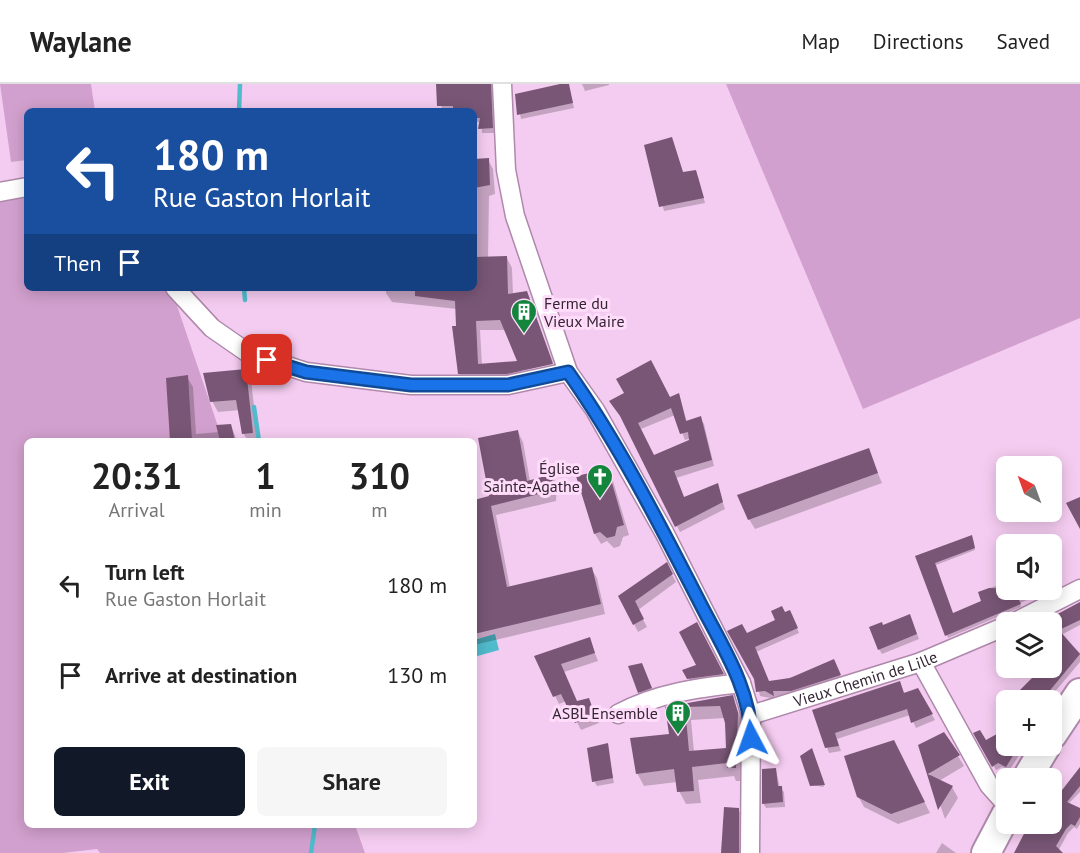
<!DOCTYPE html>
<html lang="en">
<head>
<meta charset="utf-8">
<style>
  :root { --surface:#fff; --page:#f6f6f6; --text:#222; --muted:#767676; --line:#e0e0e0; --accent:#111827 }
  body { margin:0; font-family:"PT Sans",sans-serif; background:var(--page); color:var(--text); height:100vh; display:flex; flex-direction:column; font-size:22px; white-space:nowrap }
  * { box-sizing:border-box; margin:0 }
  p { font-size:20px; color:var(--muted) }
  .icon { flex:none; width:33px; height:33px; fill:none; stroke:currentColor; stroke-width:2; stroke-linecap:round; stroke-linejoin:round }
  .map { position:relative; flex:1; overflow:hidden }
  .sheet { position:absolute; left:24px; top:354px; width:453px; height:390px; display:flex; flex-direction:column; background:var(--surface); border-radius:9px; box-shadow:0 3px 15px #0003 }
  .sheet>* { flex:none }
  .top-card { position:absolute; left:24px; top:24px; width:453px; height:183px; border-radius:9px; box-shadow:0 3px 15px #0003; background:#1a4fa0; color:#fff; overflow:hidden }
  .needle { width:39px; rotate:319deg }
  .buttons { position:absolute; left:996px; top:372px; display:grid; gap:12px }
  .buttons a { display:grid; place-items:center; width:66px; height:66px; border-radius:9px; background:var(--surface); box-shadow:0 3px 15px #0003; font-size:30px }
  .pin { position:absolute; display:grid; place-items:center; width:51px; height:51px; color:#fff; margin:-26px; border-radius:12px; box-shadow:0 3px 9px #0006 }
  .me { position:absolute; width:66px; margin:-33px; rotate:356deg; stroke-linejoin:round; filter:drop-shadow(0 0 4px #0008) }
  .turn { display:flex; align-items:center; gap:21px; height:126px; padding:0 30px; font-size:27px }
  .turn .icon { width:78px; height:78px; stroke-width:2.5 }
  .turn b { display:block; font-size:42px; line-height:51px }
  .then { display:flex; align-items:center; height:57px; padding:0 30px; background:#0003; gap:12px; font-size:22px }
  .eta { display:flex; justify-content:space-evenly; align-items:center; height:102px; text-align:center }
  .eta b { font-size:36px; font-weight:800; line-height:42px }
  .primary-button { display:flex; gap:12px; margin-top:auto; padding:12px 30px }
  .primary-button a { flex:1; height:69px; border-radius:9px; background:var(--accent); color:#fff; font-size:24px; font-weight:800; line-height:69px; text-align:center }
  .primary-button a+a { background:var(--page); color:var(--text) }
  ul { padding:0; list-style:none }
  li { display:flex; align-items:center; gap:18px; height:90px; padding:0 30px }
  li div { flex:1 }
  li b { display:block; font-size:22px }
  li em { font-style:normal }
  header { display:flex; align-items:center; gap:36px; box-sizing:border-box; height:84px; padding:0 30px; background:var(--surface); border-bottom:2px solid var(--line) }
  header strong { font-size:28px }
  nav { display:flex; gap:33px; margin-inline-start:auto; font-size:21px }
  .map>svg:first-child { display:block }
</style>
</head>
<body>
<header>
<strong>Waylane</strong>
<nav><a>Map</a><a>Directions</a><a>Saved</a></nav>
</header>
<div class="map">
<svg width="1080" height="769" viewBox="0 0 1080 769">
  <rect width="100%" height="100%" fill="#f5ccf1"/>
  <g fill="#d2a0ce">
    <polygon points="0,0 91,0 95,27 27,27 27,76 11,78"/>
    <polygon points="726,0 1080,0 1080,234 863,325"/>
    <polygon points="27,104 27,204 171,204 223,357 27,357 27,741 355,741 365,769 100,769 97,765 63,769 0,769 0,109"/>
  </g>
  <polygon fill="#50bbcc" points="495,550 499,566 474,573 474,556"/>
  <g fill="#0003" fill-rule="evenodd">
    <polygon points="438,0 496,0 493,6 495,49 482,49 481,38 474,38 474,27 442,26"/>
    <polygon points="568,0 574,24 521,35 516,11"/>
    <polygon points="582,0 609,0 609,1 585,7"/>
    <polygon points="672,55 683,89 695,88 698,93 705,119 664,127 646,62"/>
    <path d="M488 76 493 85 495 110 489 112 488 174H507L512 184 513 211 526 208 553 278 521 285V288L554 281 557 289 465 299 459 289 457 225 392 218 386 209V204H474V77ZM480 246H505L519 279 482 281Z"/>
    <polygon points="245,286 251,296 258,357 248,357 243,349 240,326 218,328 212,317"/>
    <polygon points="187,293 193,303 196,350 219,348 231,341 237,357 171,357"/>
    <path d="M679 310 687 338 700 334 704 340 714 382 676 394 685 415 717 401 725 425 680 448 623 336ZM675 331 685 356 691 354V357L654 372 641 345Z"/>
    <polygon points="518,348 523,358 530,397 552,392 557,401 556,417 496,431 510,504 591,484 597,494 605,530 474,561 474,418 491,413"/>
    <polygon points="868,366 882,399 755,445 749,435"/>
    <polygon points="608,387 613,397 629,451 623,453 620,462 614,464 607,457 601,460 595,450 578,393"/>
    <polygon points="973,455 975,466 936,481 953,531 983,518 980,508 1006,498 1006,506 1051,506 1020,519 1021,523 948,554 917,473"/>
    <polygon points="666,480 676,498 638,526 647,543 638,548 620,512"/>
    <polygon points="1052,491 1058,503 1052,505"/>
    <polygon points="1080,520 1080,541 1061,551 1080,569 1080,578 1048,616 1027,616 1020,608 1044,584 1052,584 1052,538 1043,538"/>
    <polygon points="785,529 792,532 799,549 756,568 769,599 836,582 842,596 794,611 775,612 776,615 760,612 747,551 777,537"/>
    <polygon points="912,537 919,555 882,570 879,565 883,543"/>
    <polygon points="697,540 725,594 691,599 684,586 698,581"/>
    <polygon points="589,554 598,577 564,588 577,619 589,616 599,639 581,646 566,617 559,620 536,573"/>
    <polygon points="644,586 654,609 642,613 640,608"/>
    <polygon points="917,606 935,636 916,644 910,631 837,655 841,667 829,669 814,627"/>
    <path d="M732 613 745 644 743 697H736L734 692 698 696 701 719 686 720 679 707 677 698 644 702 637 689 670 652 666 625ZM725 634 728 665 694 668 691 636Z"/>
    <polygon points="1006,643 1006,662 1025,662 1009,687 1002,683 996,686 975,650 986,658 1002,649"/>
    <polygon points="607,661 614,699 597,702 594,697"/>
    <polygon points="920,662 958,672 964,682 939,697 952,703 958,714 945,735"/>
    <polygon points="811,666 824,703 811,701"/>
    <polygon points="899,668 930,729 898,740 864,723 858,712"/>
    <polygon points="1080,685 1080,708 1068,720 1080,728 1080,740 1077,745 1074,743 1068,749 1058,767 1060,769 1016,769 1032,740 1052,740 1052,716 1055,718"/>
    <polygon points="776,686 780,704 784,708 785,723 766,724 763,719"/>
    <polygon points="738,725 743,733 744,769 722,769"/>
    <polygon points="942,759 956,769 936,769"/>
  </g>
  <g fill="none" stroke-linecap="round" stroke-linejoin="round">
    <g stroke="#50bbcc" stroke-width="4.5">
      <polyline points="239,27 240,0"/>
      <polyline points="244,204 245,216"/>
      <polyline points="254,323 259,357"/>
      <polyline points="311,769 315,741"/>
    </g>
  </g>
  <g fill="#795676" fill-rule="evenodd">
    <polygon points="436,0 491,0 493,44 478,45 480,34 474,34 474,27 453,27 453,22 437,22"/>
    <polygon points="560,0 569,0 573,19 517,31 515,10"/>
    <polygon points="672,53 683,88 696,86 704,114 659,123 644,61"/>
    <polygon points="489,74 490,101 474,104 474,75"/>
    <path d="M507 172 508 210 527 207 553 280 507 290H458L452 242H456L455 217 415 212V204H474V173ZM500 236 517 277 478 280 476 237Z"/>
    <path d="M651 276 670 313 679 309 686 337 701 332 712 376 674 387 684 413 718 399 723 418 675 443 620 332 609 317 624 309 616 295ZM671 324 680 350 688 348 689 356 654 371 638 339Z"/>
    <polygon points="246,285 253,349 242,350 236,316 210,318 203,289"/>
    <polygon points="188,291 192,357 170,357 166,294"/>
    <polygon points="231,340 235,357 220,357 216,341"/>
    <polygon points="518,346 527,397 553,390 551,407 491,422 507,503 592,483 601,520 474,550 474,416 489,412 478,354"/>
    <polygon points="869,364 878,389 748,436 737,411"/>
    <polygon points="608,385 624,441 617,443 615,452 607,454 600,448 594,450 576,392"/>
    <polygon points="1080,413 1080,445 1066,419"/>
    <polygon points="972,451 975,464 935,479 953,529 981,517 978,508 989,504 1045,506 1019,516 1021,520 945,552 915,472"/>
    <polygon points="667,478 673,490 635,517 644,535 633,541 618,512"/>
    <polygon points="1080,518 1080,536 1059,546 1080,570 1042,616 1018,616 1021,611 1018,608 1042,584 1052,584 1052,533"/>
    <polygon points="782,522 785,528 790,526 798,544 755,563 769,597 790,594 834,575 841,591 791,607 773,607 774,612 765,607 756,608 754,595 727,547 742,540 747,549 775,536 771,527"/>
    <polygon points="910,530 917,550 878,566 869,543 882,538 883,541"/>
    <polygon points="697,538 724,590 687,595 682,586 696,581 679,548"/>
    <polygon points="590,553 595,569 561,580 577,617 589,614 595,631 575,639 561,610 553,613 534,572"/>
    <polygon points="642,579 652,604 638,609 628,582"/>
    <polygon points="900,597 904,609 918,604 933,630 911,639 907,625 835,649 839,662 825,664 812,626"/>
    <path d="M733 611 738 629 736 684H727V679L692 683 694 707 677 708 674 685 636 690 630 654 669 650 665 623ZM720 622 725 639 726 664 689 667 685 623Z"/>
    <polygon points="1006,645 1006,662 1019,662 1006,683 998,679 992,683 973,649 980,646 986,656"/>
    <polygon points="944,648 960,671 928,690 953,702 938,726 918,661"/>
    <polygon points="894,656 925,718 891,730 857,713 844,672"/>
    <polygon points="608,659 613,694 592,698 587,664"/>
    <polygon points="812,664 825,701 810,702 800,672"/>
    <polygon points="1080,683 1080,702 1067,718 1080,724 1080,733 1075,742 1071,740 1066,745 1056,762 1063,769 1014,769 1029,740 1052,740 1052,719"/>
    <polygon points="776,684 778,702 782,702 783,718 762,720 762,685"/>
    <polygon points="724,723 739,724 739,769 721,769"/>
  </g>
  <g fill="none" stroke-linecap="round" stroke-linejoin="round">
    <defs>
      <g id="street">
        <polyline points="502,0 506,86 515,132 568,288 595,326 664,448 741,599 751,631 750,769"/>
        <polyline points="0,108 27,103"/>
        <polyline points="175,204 212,244 248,269 306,288 411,301 508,301 568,288"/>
        <polyline points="1015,538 1080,505"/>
        <polyline points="921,578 989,701 1006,720"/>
        <path d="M618 630C657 609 697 604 741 599"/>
        <path id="s1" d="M751 631 921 578 1006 542"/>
      </g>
      <g id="primary">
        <polyline points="1052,651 1080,609"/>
        <polyline points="1027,694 1046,662"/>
        <polyline points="986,769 1006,731"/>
      </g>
    </defs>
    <use href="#street" stroke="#af89ab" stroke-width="21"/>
    <use href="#primary" stroke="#af89ab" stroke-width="32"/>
    <use href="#street" stroke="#fff" stroke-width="18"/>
    <use href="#primary" stroke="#fff" stroke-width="28"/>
  </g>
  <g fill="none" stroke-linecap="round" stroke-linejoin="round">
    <defs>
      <path id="route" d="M267 276 306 288 411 301H508L568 288C618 359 658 437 698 515 720 559 751 604 751 654"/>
    </defs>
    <use href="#route" stroke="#114b97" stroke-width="15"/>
    <use href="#route" stroke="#1a73e8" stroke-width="10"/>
  </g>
  <defs>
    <symbol id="building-pin" viewBox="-11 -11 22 30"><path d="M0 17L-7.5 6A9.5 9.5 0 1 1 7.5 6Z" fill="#13853c" stroke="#fedcfa"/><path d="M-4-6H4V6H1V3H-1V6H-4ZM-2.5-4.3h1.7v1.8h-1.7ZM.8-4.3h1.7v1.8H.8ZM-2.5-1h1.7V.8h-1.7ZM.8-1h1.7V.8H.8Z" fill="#fff"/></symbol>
    <symbol id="church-pin" viewBox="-11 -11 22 30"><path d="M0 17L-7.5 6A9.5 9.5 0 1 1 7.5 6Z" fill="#13853c" stroke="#fedcfa"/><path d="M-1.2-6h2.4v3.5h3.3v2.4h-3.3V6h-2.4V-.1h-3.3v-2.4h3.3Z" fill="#fff"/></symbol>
  </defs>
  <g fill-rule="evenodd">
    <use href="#building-pin" x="509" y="213" width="30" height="40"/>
    <use href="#church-pin" x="585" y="378" width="30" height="40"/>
    <use href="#building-pin" x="663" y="614" width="30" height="40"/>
  </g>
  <g text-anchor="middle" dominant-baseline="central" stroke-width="6" stroke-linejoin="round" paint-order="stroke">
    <g font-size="16" fill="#342533" stroke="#fedcfa" text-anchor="end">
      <text x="544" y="219" text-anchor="start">Ferme du<tspan x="544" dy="18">Vieux Maire</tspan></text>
      <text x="580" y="384">Église<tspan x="580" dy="18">Sainte-Agathe</tspan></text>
      <text x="658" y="629">ASBL Ensemble</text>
    </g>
    <g font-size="16" fill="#342533" stroke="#fedcfa">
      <text stroke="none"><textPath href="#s1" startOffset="120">Vieux Chemin de Lille</textPath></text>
    </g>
  </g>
</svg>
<div class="buttons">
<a><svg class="needle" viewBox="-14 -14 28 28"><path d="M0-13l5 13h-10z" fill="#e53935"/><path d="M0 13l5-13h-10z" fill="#767676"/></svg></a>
<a><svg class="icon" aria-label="sound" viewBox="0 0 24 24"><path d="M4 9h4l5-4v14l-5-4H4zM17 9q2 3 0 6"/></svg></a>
<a><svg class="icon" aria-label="layers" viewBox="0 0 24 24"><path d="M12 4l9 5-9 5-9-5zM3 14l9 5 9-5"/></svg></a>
<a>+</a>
<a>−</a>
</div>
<div class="pin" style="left:267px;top:276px;background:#d93025"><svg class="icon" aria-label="arrive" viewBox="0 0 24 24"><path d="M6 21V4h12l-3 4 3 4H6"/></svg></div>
<svg class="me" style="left:751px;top:654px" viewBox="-20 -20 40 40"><path d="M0-17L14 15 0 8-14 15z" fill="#1a73e8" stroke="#fff" stroke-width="4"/></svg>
<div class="top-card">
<div class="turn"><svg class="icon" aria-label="left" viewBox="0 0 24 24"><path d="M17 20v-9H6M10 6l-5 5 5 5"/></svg><div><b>180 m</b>Rue Gaston Horlait</div></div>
<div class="then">Then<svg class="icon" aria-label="arrive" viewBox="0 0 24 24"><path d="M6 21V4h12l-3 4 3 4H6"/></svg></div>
</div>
<section class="sheet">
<div class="eta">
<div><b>20:31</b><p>Arrival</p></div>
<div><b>1</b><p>min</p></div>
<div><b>310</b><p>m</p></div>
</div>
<ul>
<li><svg class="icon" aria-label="left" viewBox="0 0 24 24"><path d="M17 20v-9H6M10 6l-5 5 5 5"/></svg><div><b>Turn left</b><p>Rue Gaston Horlait</p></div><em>180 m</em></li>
<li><svg class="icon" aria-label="arrive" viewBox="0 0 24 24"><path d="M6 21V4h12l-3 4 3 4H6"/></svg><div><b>Arrive at destination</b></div><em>130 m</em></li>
</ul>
<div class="primary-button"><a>Exit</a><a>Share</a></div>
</section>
</div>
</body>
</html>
